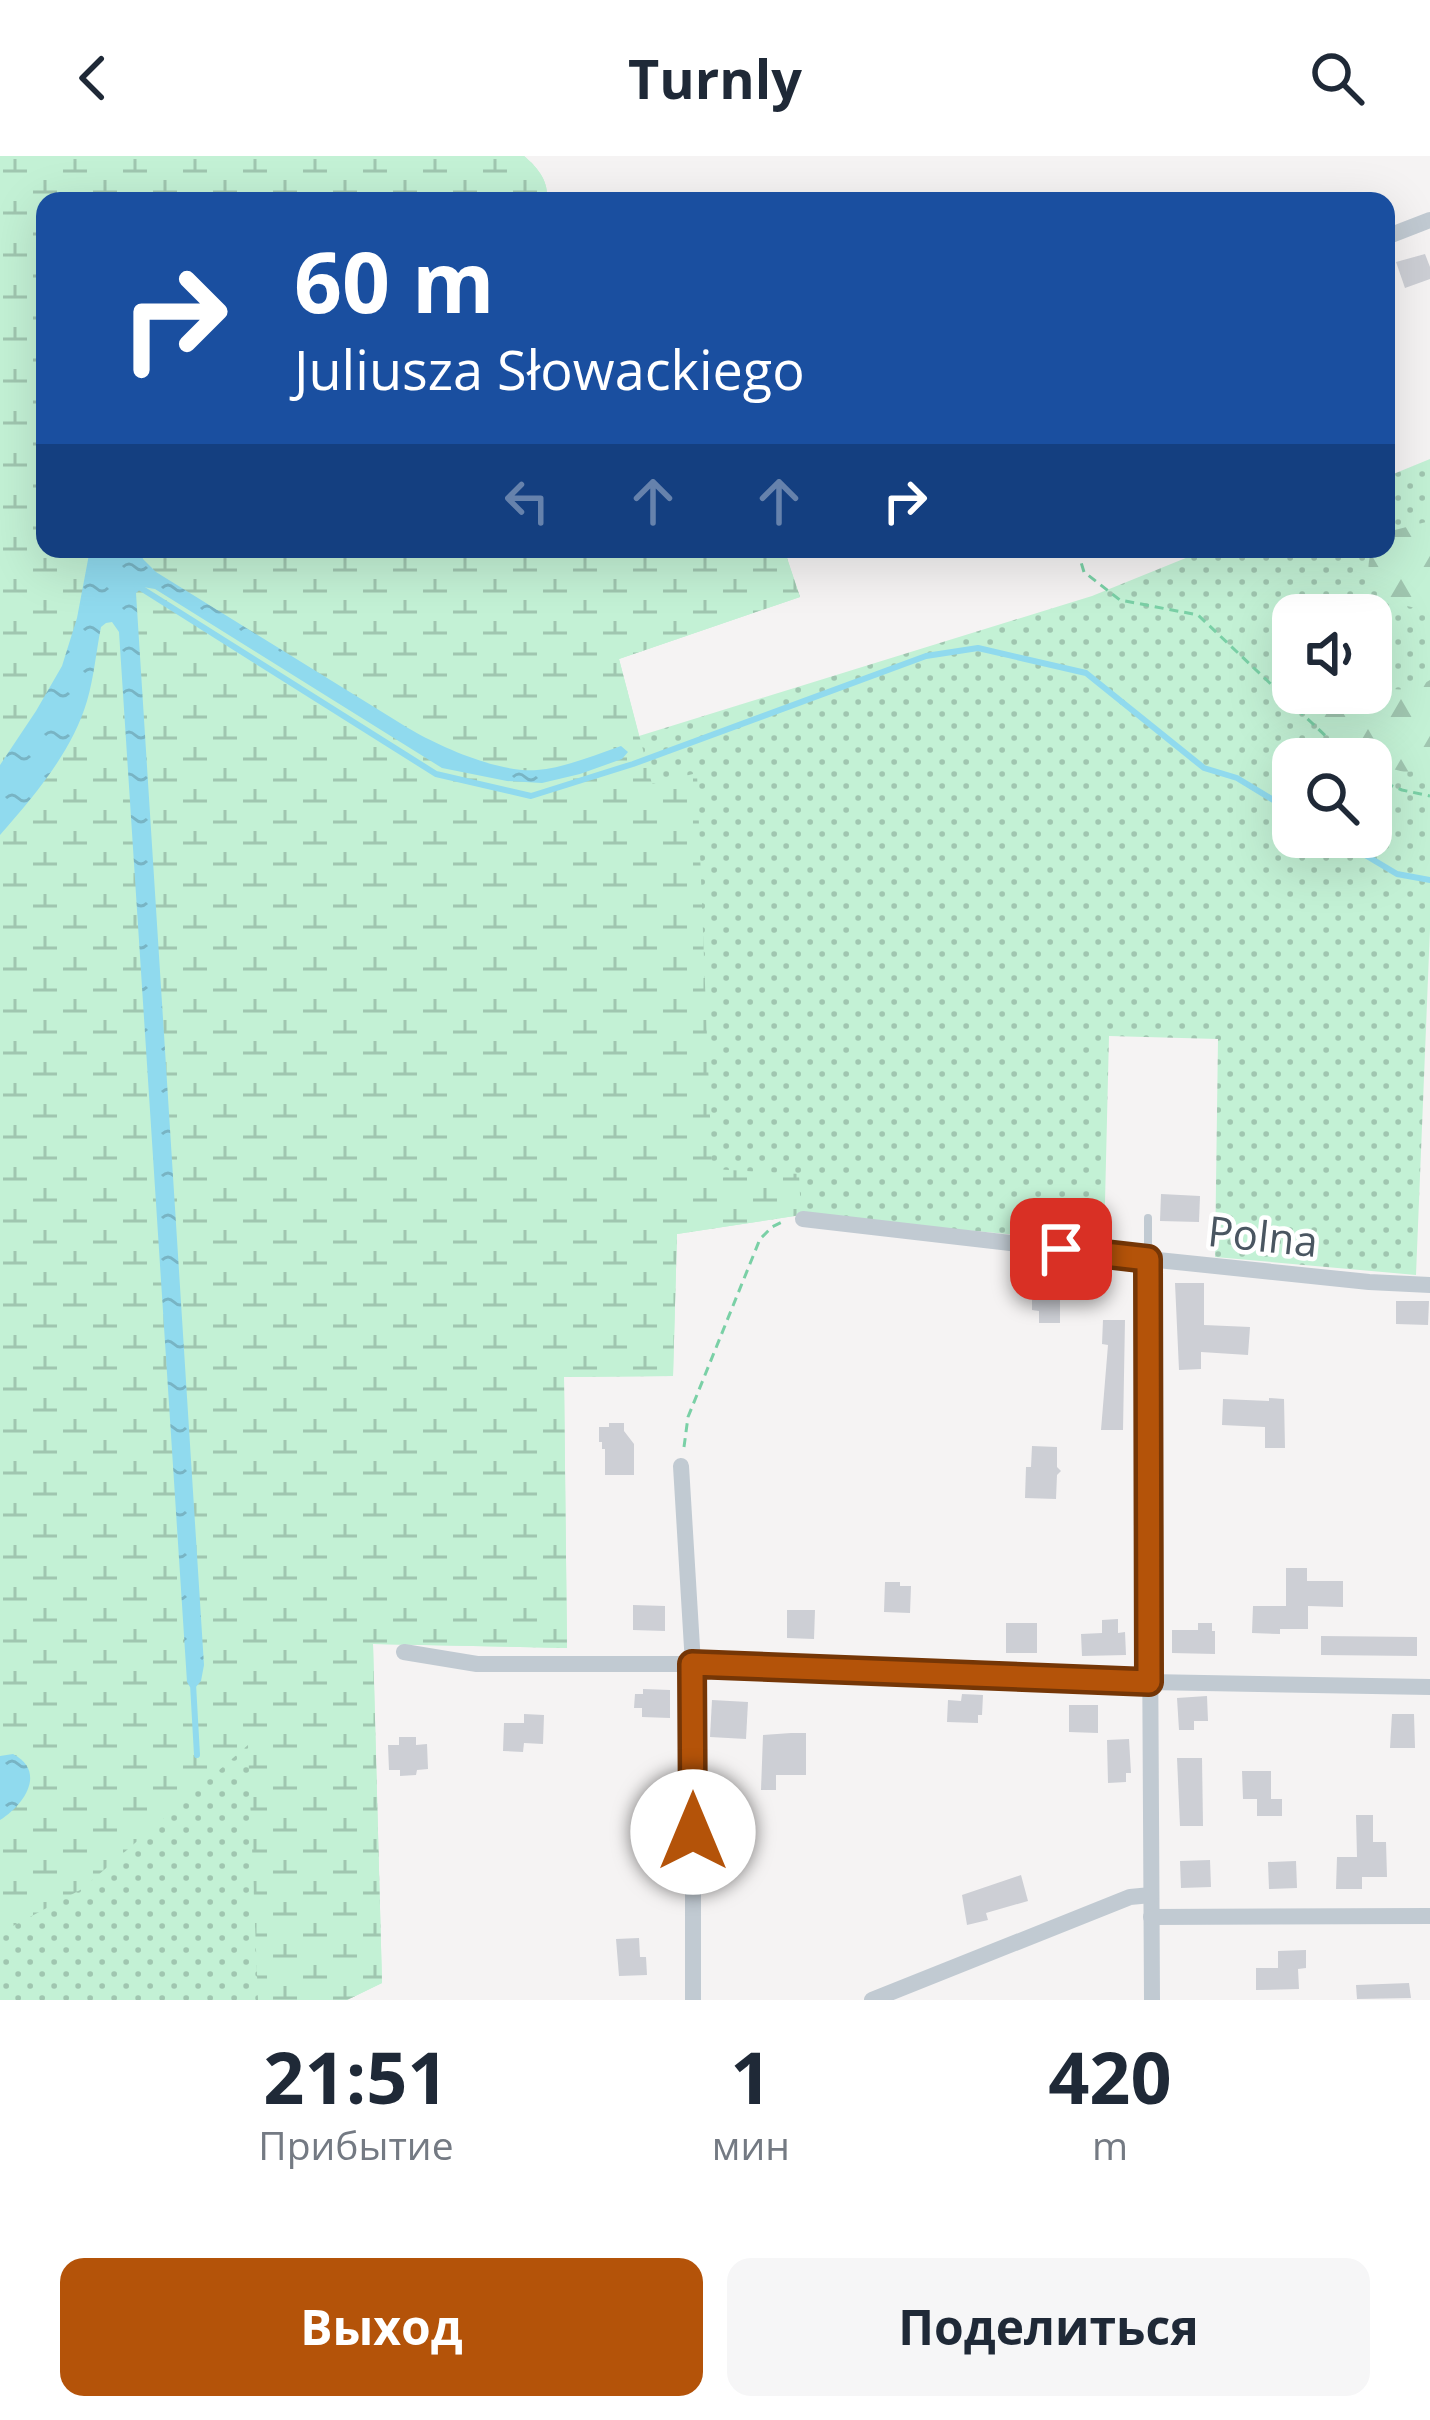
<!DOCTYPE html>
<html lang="ru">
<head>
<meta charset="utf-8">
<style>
  :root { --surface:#fff; --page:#f6f6f7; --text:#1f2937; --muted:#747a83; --accent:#b45309 }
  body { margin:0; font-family:"Open Sans",sans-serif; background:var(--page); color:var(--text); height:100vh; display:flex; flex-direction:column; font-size:45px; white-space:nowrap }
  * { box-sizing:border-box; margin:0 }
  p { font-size:39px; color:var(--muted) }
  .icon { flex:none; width:66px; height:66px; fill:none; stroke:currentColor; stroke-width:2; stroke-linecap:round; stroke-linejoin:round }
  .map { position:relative; height:1844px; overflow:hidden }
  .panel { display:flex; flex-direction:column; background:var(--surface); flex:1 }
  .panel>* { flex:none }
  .banner { position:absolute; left:36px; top:36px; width:1359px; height:366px; border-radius:24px; box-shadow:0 12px 48px #0002; background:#1a4fa0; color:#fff; overflow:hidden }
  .buttons { position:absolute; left:1272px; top:438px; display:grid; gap:24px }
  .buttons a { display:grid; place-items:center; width:120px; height:120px; border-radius:24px; background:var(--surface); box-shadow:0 12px 48px #0002; font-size:60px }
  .pin { position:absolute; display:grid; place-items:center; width:102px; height:102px; color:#fff; margin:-51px; border-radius:24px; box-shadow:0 6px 18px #0006 }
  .me { position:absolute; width:132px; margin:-66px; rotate:0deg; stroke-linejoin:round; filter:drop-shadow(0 0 9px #0008) }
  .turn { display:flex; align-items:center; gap:42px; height:252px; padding:0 60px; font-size:54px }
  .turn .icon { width:156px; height:156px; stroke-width:2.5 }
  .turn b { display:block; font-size:84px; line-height:102px }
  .lanes { display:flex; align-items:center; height:114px; padding:0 60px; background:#0003; justify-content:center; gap:60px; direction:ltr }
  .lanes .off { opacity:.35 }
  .eta { display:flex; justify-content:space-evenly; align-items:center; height:204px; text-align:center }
  .eta b { font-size:72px; font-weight:700; line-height:84px }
  .cta { display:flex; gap:24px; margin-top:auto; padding:24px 60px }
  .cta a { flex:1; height:138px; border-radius:24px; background:var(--accent); color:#fff; font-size:48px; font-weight:700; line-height:138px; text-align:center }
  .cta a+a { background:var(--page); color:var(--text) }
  header { display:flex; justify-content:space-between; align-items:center; height:156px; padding:0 60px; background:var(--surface); font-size:54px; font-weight:700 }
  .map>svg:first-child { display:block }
</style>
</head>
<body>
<header><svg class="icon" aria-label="back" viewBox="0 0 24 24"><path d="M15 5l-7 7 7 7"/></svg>Turnly<svg class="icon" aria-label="search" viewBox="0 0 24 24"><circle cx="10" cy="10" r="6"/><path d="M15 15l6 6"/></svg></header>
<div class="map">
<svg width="1430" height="1844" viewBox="0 0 1430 1844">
  <defs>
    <pattern id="grass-dots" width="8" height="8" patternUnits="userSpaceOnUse" patternTransform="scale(3)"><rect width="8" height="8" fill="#c3f1d5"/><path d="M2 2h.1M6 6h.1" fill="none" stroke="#a0c6b0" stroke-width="1.8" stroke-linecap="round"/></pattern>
    <pattern id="forest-firs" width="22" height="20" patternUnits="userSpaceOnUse" patternTransform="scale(3)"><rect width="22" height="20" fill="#c3f1d5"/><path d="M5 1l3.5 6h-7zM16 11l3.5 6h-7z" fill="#a0c6b0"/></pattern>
    <pattern id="wetland-marsh" width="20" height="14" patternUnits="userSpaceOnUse" patternTransform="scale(3)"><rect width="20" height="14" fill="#c3f1d5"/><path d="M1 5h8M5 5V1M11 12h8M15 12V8" fill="none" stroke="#a0c6b0"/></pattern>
    <pattern id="water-ripples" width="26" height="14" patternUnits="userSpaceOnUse" patternTransform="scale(3)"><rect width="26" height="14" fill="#90daee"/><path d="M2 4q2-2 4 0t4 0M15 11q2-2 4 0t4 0" fill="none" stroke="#78b4c4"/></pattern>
  </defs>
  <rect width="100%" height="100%" fill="#f5f3f3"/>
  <path fill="url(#grass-dots)" fill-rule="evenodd" d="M0 0H524C538 12 549 25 547 45H45V393H784L800 441 619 503 639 580 1092 440 1208 393H1386V321L1430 303V773L1416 1119 1215 1101 1218 883 1109 880 1104 1087 801 1059 677 1078 673 1220 564 1221 567 1492 373 1488 382 1827 347 1844H0ZM1293 459H1371V537H1293ZM1293 603H1371V681H1293Z"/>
  <g fill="url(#forest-firs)">
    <path d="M1430 365V457C1398 446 1356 441 1372 393H1386L1387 376Z"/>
    <path d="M1430 524V606C1424 610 1421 613 1413 615 1386 621 1332 579 1320 555 1315 548 1316 545 1316 537H1371V527C1392 536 1411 536 1430 524Z"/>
  </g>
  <path fill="url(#wetland-marsh)" d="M0 0H524C538 12 549 25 547 45H45V393H784L800 441 619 503 652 628 697 617 712 1013 799 1018 801 1059 677 1078 673 1220 564 1221 567 1492 373 1488 382 1827 347 1844H258L248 1589 82 1733 0 1777Z"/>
  <g fill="url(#water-ripples)">
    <path d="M90 393H141L143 403 156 416 408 572C440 591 499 617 537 614 564 612 595 599 621 590L628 596 622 603 580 618 542 627 507 625 442 612 155 433 143 431 136 437 204 1509 201 1525 195 1532 190 1531 187 1526 119 476 112 466 106 467 101 471C96 496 94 521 87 545 72 596 34 640 0 679V609L36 555 62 510 77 462Z"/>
    <path d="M13 1598C47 1616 24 1649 0 1664V1600Z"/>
  </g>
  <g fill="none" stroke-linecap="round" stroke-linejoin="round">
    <g stroke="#90daee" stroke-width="6">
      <polyline points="136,429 436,618 531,640 633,608 926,500 978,492 1086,517 1204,612 1237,622 1293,656"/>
      <polyline points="1335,681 1397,718 1430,724"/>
      <polyline points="193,1528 197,1599"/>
    </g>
  </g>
  <g fill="#cdcfd5">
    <polygon points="1425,98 1430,111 1430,123 1405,132 1396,106"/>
    <polygon points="1161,1038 1200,1040 1199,1066 1160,1065"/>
    <polygon points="1039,1121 1060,1121 1060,1167 1039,1167 1039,1155 1032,1154 1032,1134 1039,1134"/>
    <polygon points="1175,1127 1204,1127 1204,1169 1250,1171 1248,1199 1201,1196 1201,1213 1179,1214"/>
    <polygon points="1396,1145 1429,1145 1428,1169 1396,1168"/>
    <polygon points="1103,1164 1125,1164 1123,1274 1101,1274 1108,1189 1102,1188"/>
    <polygon points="1269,1242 1284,1243 1285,1292 1265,1292 1265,1271 1222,1269 1223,1243 1269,1245"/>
    <polygon points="609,1267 624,1267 624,1275 634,1288 634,1319 605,1319 605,1293 602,1293 602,1286 599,1286 599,1271 609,1271"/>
    <polygon points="1032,1290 1057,1291 1057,1311 1061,1315 1057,1319 1056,1343 1025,1342 1026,1311 1031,1311"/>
    <polygon points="1286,1412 1307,1412 1307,1425 1343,1425 1343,1451 1308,1450 1308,1473 1280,1473 1280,1478 1252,1477 1253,1450 1286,1450"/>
    <polygon points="885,1426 900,1426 900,1430 911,1430 910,1457 884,1456"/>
    <polygon points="633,1449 665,1450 665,1475 633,1474"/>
    <polygon points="787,1454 815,1454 814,1483 787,1482"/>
    <polygon points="1118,1463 1118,1477 1125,1476 1126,1499 1082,1500 1081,1478 1102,1477 1102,1464"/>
    <rect x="1006" y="1467" width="31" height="30"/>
    <polygon points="1198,1467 1212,1467 1212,1475 1215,1475 1215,1498 1172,1497 1172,1474 1198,1474"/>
    <polygon points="1321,1480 1417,1481 1417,1500 1321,1499"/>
    <polygon points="643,1533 670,1534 670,1562 642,1561 642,1552 634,1552 635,1538 643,1538"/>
    <polygon points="962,1538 983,1539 982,1559 978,1559 978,1567 947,1566 948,1544 961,1545"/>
    <polygon points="1207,1540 1208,1565 1194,1565 1194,1574 1179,1574 1177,1542"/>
    <polygon points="712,1544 748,1546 746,1583 710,1581"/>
    <polygon points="1069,1549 1098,1549 1098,1577 1069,1576"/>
    <polygon points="524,1558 544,1559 543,1588 524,1587 523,1596 503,1595 504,1567 524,1567"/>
    <polygon points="1392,1558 1414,1558 1415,1592 1390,1592"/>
    <polygon points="791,1577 806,1577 806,1619 776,1619 776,1634 761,1634 763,1579"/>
    <polygon points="399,1581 416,1581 416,1589 427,1588 428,1613 417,1614 416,1619 400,1620 400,1614 389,1614 388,1589 399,1589"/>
    <polygon points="1129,1583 1131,1617 1126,1617 1126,1626 1108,1627 1107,1584"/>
    <polygon points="1177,1602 1202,1602 1203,1670 1180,1670"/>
    <polygon points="1242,1615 1271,1615 1271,1643 1282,1643 1282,1660 1257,1660 1257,1643 1243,1643"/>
    <polygon points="1356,1659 1373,1659 1373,1686 1386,1686 1387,1721 1362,1721 1362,1733 1336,1733 1337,1701 1357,1701"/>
    <polygon points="1210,1704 1211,1731 1181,1732 1180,1705"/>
    <polygon points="1296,1705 1297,1732 1269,1733 1268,1706"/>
    <polygon points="1021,1719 1028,1745 986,1757 988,1764 967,1769 962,1739"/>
    <polygon points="639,1782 640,1801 646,1801 647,1819 619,1820 616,1783"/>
    <polygon points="1306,1794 1306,1812 1298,1813 1299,1833 1256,1834 1256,1812 1278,1812 1278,1795"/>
    <polygon points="1409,1827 1411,1842 1357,1843 1356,1829"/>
  </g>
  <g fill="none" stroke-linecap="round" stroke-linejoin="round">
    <g stroke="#7ad0a6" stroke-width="3" stroke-dasharray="9 6" stroke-linecap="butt">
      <polyline points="1077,393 1084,416 1120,444 1198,459 1350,603"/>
      <polyline points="1371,621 1402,634 1430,640"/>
      <polyline points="684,1291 688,1261 760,1083 772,1071 786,1064"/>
    </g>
    <polyline stroke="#c1cad2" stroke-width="8" points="1148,1102 1148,1062"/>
    <g stroke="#c1cad2" stroke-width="16">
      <polyline points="1386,81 1430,64"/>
      <polyline points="803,1063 1148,1103 1369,1126 1430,1129"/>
      <polyline points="1148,1103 1152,1844"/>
      <polyline points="681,1310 693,1508 693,1844"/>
      <polyline points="404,1496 477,1508 693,1508 1149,1526 1430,1531"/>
      <polyline points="1151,1761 1430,1760"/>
      <polyline points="872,1844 1130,1741 1151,1739"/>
    </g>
  </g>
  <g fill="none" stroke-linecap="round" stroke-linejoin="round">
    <defs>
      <polyline id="route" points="693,1676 692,1508 1149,1526 1148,1103 1061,1093"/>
    </defs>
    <use href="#route" stroke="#753606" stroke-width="30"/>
    <use href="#route" stroke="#b45309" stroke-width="21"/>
  </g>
  <g text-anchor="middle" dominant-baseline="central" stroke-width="9" stroke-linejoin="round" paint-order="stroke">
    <g font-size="42" fill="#4a5661" stroke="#fff">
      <text transform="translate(1263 1079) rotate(6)">Polna</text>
    </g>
  </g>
</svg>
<div class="buttons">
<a><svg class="icon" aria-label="sound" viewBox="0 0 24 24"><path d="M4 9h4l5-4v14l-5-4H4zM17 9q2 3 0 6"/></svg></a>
<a><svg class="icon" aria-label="search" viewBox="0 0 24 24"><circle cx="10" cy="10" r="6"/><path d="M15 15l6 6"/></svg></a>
</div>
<div class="pin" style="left:1061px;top:1093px;background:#d93025"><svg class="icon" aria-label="arrive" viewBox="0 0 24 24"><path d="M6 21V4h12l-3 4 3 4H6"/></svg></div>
<svg class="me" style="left:693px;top:1676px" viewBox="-20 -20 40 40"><circle r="19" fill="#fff"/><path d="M0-13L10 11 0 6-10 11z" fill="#b45309"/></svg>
<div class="banner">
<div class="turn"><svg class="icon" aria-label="right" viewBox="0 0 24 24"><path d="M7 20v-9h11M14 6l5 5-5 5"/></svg><div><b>60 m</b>Juliusza Słowackiego</div></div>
<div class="lanes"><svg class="icon off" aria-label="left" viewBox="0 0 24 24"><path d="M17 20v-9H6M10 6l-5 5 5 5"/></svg><svg class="icon off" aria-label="ahead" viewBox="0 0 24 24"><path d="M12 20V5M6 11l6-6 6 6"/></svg><svg class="icon off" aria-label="ahead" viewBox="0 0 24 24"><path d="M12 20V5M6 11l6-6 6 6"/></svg><svg class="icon" aria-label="right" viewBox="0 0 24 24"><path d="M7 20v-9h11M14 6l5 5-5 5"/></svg></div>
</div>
</div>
<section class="panel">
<div class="eta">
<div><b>21:51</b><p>Прибытие</p></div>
<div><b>1</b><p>мин</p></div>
<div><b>420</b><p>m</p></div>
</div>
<div class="cta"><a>Выход</a><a>Поделиться</a></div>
</section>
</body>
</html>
